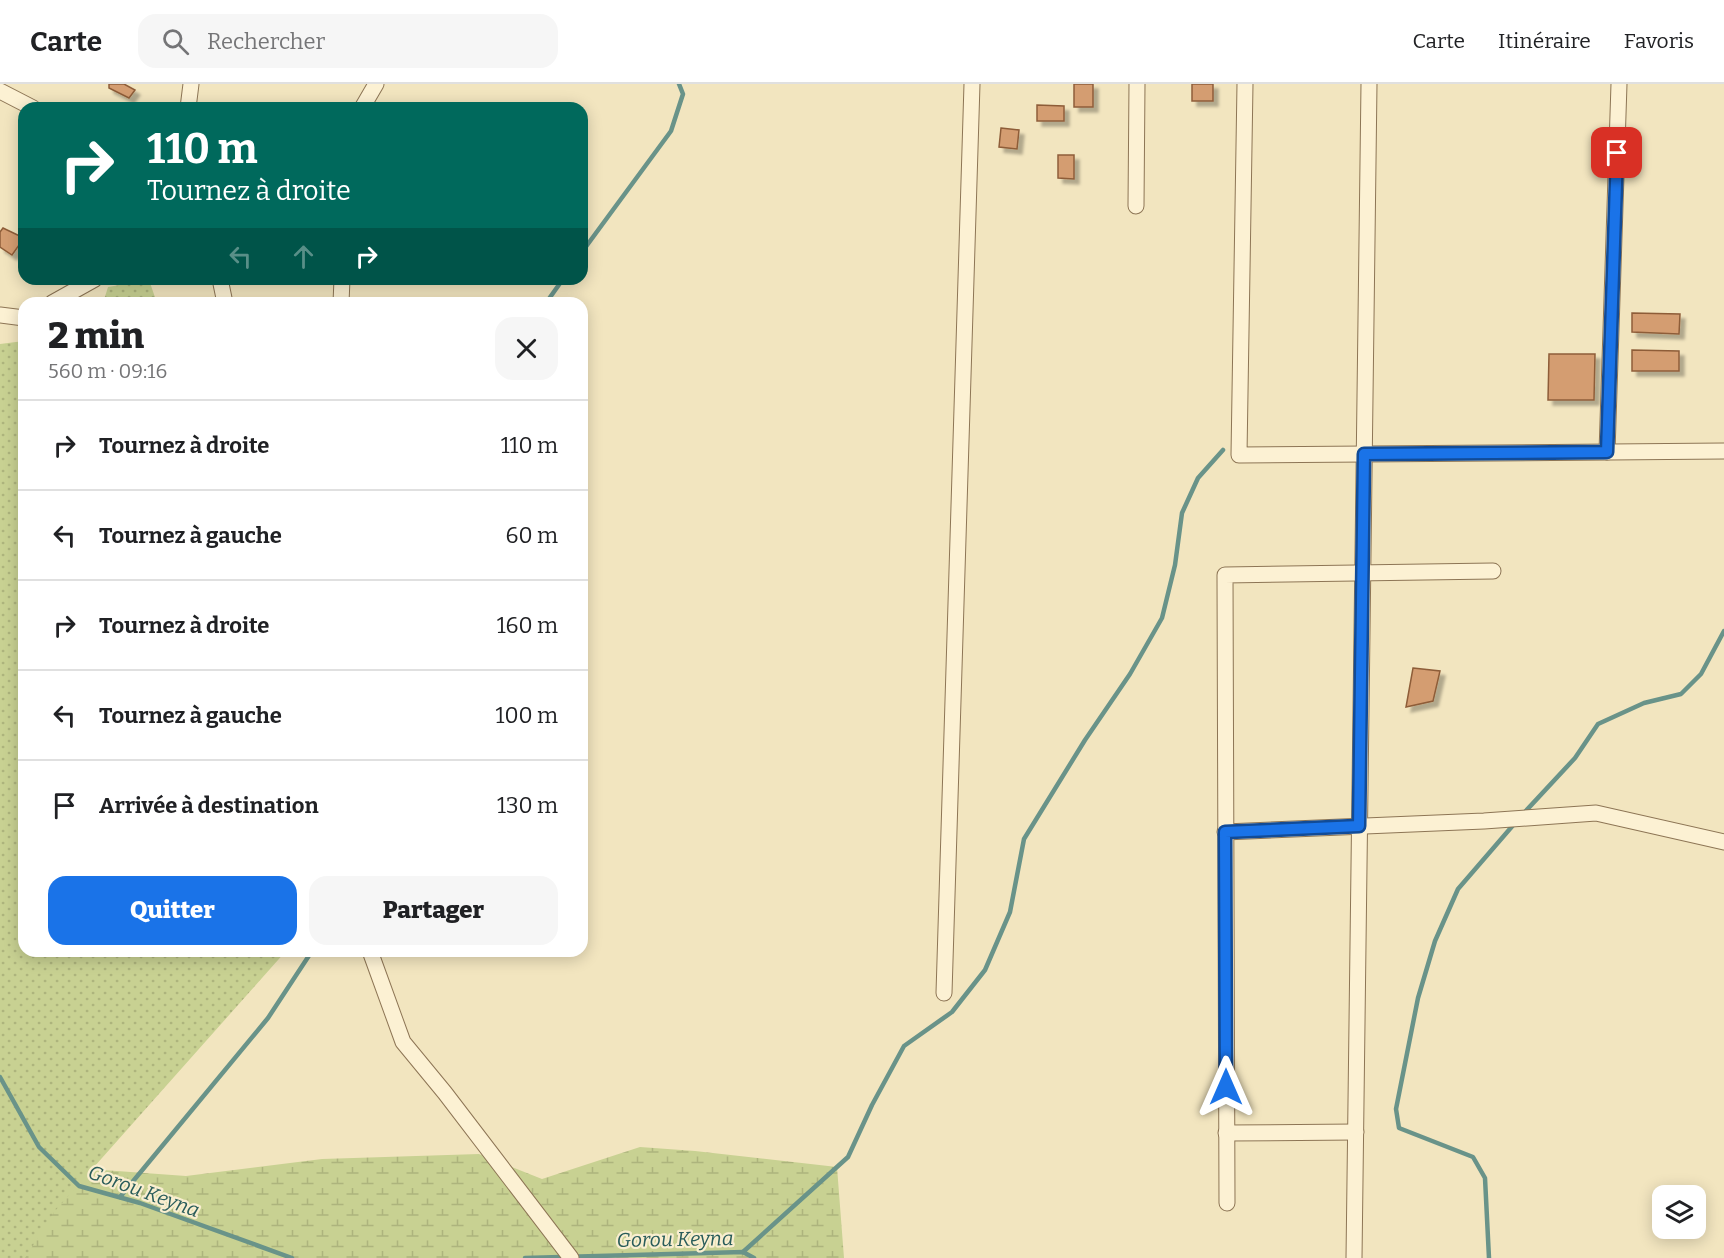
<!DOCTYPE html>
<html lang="fr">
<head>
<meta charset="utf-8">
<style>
  :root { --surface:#fff; --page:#f6f6f6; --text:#202124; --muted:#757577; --line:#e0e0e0; --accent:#1a73e8 }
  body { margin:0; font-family:Bitter,serif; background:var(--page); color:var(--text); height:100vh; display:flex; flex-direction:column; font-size:22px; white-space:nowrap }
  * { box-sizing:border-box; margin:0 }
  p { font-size:20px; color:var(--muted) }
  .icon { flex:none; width:33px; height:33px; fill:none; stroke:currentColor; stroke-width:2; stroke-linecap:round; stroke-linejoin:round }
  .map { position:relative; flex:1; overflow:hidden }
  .drawer { position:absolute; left:18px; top:213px; width:570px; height:660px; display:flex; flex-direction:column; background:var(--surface); border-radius:18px; box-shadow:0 3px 15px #0003 }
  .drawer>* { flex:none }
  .banner { position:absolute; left:18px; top:18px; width:570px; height:183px; border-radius:18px; box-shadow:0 3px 15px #0003; background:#00695c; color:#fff; overflow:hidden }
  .controls { position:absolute; left:1652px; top:1101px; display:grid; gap:12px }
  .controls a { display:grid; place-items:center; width:54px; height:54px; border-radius:12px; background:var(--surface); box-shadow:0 3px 15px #0003; font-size:30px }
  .pin { position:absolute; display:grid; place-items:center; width:51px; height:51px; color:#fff; margin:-26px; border-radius:12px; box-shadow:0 3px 9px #0006 }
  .me { position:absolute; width:66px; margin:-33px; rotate:0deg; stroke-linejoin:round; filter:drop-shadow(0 0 4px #0008) }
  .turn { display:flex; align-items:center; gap:21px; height:126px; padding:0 30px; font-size:27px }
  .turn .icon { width:78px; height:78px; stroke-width:2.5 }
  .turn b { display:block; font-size:42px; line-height:51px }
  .lanes { display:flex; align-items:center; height:57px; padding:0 30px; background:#0003; justify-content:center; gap:30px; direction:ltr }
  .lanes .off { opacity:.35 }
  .round { display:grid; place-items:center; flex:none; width:63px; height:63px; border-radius:18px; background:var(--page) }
  .overview { display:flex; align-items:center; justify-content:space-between; height:102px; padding:0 30px }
  h1 { font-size:36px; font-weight:800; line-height:45px }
  .action { display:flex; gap:12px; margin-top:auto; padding:12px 30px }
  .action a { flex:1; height:69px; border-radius:18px; background:var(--accent); color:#fff; font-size:24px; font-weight:800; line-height:69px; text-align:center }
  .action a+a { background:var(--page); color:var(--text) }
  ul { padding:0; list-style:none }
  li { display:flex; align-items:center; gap:18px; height:90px; padding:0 30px; border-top:2px solid var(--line) }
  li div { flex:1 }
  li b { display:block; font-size:22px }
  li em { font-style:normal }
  header { display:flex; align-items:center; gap:36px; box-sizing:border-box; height:84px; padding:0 30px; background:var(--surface); border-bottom:2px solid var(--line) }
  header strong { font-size:28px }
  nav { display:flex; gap:33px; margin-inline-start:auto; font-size:21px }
  .search { width:420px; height:54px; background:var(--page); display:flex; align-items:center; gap:15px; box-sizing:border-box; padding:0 21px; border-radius:18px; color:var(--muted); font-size:22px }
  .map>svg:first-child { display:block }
</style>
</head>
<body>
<header>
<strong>Carte</strong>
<div class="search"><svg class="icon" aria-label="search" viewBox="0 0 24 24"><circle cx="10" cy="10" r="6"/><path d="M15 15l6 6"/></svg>Rechercher</div>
<nav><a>Carte</a><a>Itinéraire</a><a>Favoris</a></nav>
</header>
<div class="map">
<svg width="1724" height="1174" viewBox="0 0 1724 1174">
  <defs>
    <pattern id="wetland-marsh" width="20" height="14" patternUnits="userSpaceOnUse" patternTransform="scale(1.5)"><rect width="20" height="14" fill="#c8d192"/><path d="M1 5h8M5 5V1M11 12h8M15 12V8" fill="none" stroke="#adb47d"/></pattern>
    <pattern id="garden-dots" width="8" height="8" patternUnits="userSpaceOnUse" patternTransform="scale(1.5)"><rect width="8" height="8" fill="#c8d192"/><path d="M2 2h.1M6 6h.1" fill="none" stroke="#adb47d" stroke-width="1.8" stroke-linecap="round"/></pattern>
    <filter id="shadow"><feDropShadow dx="5" dy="5" stdDeviation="1.5" flood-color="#0004"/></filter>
  </defs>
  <rect width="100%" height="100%" fill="#f2e5bf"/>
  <polygon fill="url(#wetland-marsh)" points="0,938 61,1059 103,1086 186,1092 322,1075 479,1070 542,1095 640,1063 695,1067 837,1083 844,1174 0,1174"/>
  <g fill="url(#garden-dots)">
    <polygon points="149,196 157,219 103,219 108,203"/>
    <polygon points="24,257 24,867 286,867 54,1128 25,1174 0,1174 0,260"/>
  </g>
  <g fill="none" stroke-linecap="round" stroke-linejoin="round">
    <g stroke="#699389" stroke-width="4.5">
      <polyline points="582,168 671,47 683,10 679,0"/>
      <polyline points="546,219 563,195"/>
      <polyline points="1522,731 1575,674 1598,640 1644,619 1681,610 1701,590 1724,547"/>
      <polyline points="0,993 39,1063 79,1102 140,1119 292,1174"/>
      <polyline points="120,1113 268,934 312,867"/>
      <polyline points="743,1168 848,1073 872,1021 904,962 952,928 985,886 1010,828 1024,755 1085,656 1130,590 1162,534 1175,481 1182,429 1198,394 1223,366"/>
      <polyline points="525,1174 743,1168 754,1174"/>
      <polyline points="1489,1174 1485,1094 1473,1073 1399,1044 1396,1025 1418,914 1435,857 1458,805 1515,739"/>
    </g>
  </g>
  <g fill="#d49d71" stroke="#8e5d39" stroke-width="1.5" filter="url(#shadow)">
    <polygon points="109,0 124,0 135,6 129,14 109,4"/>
    <rect x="1074" y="0" width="19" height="23"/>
    <rect x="1192" y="0" width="21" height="17"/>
    <polygon points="1037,21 1064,22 1064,37 1037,37"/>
    <polygon points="1001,44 1019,46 1017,65 999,63"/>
    <polygon points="1058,71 1074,71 1074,95 1058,94"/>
    <polygon points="3,144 24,154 12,171 0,163 0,148"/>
    <polygon points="1632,229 1680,230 1679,250 1632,248"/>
    <polygon points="1632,266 1679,267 1679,287 1632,287"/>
    <polygon points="1549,270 1595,270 1594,316 1548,316"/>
    <polygon points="1413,584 1440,587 1433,617 1406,623"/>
  </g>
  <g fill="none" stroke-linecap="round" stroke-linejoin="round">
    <defs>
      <g id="minor">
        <polyline points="1245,0 1239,371 1724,367"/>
        <polyline points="0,7 33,24"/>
        <polyline points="188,24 191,0"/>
        <polyline points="362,24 376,0"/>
        <polyline points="1136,122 1137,0"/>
        <polyline points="220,195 225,219"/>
        <polyline points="52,219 95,195"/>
        <polyline points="341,219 342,195"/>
        <polyline points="0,231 24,234"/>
        <polyline points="1607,368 1619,0"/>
        <polyline points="1225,748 1484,737 1596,729 1724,758"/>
        <polyline points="370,867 403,958 445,1009 571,1174"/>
        <polyline points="944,909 972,0"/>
        <polyline points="1226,1049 1356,1048"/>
        <polyline points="1227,1119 1225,491 1493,487"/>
        <polyline points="1354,1174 1369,0"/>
      </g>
    </defs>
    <use href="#minor" stroke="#8d7555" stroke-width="17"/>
    <use href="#minor" stroke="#fcf1d3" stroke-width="15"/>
  </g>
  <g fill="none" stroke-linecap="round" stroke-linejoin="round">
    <defs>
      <polyline id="route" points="1226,1003 1225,748 1359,742 1364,370 1607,368 1617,69"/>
    </defs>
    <use href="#route" stroke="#114b97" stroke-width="15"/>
    <use href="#route" stroke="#1a73e8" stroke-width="10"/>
  </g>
  <g text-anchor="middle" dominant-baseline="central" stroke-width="4.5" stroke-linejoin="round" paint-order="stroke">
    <g font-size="20" font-style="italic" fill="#295c5a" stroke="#f9eecf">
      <text transform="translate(144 1107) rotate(20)">Gorou Keyna</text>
      <text transform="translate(675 1155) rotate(-1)">Gorou Keyna</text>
    </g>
  </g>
</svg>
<div class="controls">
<a><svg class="icon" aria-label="layers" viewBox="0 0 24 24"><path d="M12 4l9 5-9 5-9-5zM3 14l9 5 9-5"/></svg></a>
</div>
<div class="pin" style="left:1617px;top:69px;background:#d93025"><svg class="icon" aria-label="arrive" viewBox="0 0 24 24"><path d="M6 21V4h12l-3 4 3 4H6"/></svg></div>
<svg class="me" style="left:1226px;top:1003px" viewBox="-20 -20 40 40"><path d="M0-17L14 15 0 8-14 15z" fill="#1a73e8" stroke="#fff" stroke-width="4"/></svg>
<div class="banner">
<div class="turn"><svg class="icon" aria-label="right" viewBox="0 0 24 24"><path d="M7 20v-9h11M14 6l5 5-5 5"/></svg><div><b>110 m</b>Tournez à droite</div></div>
<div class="lanes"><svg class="icon off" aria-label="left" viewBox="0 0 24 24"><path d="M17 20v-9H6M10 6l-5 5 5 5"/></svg><svg class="icon off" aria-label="ahead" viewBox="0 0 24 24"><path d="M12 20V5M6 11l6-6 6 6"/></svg><svg class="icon" aria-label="right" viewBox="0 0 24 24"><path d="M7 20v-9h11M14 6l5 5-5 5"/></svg></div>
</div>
<section class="drawer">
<div class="overview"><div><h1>2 min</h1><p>560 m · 09:16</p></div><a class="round"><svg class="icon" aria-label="close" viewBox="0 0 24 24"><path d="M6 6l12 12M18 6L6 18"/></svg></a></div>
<ul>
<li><svg class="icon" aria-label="right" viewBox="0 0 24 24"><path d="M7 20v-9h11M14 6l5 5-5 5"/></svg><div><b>Tournez à droite</b></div><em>110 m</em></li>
<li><svg class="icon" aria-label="left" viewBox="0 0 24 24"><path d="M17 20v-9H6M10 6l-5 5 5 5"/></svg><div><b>Tournez à gauche</b></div><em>60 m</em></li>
<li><svg class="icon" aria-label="right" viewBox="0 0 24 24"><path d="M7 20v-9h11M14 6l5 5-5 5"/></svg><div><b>Tournez à droite</b></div><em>160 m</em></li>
<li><svg class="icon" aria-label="left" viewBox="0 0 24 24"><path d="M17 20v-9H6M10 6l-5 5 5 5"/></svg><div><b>Tournez à gauche</b></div><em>100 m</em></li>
<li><svg class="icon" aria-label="arrive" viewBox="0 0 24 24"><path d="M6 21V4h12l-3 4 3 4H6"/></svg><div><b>Arrivée à destination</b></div><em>130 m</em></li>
</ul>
<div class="action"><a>Quitter</a><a>Partager</a></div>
</section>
</div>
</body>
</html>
